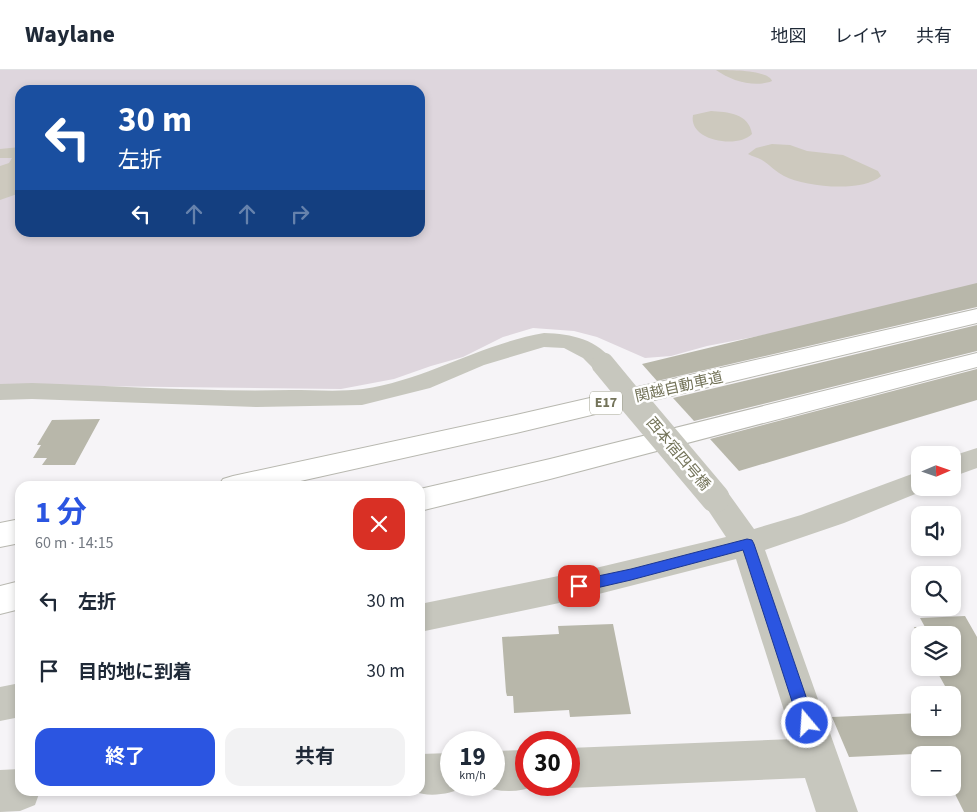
<!DOCTYPE html>
<html lang="ja">
<head>
<meta charset="utf-8">
<style>
  :root { --surface:#fff; --page:#f2f2f3; --text:#1f2937; --muted:#747a83; --line:#e0e1e3; --accent:#2b55e1 }
  body { margin:0; font-family:"Source Sans 3","Noto Sans JP",sans-serif; background:var(--page); color:var(--text); height:100vh; display:flex; flex-direction:column; font-size:19px; white-space:nowrap }
  * { box-sizing:border-box; margin:0 }
  p { font-size:16px; color:var(--muted) }
  .icon { flex:none; width:28px; height:28px; fill:none; stroke:currentColor; stroke-width:2; stroke-linecap:round; stroke-linejoin:round }
  .map { position:relative; flex:1; overflow:hidden }
  .sheet { position:absolute; left:15px; top:411px; width:410px; height:315px; display:flex; flex-direction:column; background:var(--surface); border-radius:15px; box-shadow:0 2px 8px #0003 }
  .sheet>* { flex:none }
  .banner { position:absolute; left:15px; top:15px; width:410px; height:152px; border-radius:15px; box-shadow:0 2px 8px #0003; background:#1a4fa0; color:#fff; overflow:hidden }
  .needle { width:32px; rotate:88deg }
  .tools { position:absolute; left:911px; top:376px; display:grid; gap:10px }
  .tools a { display:grid; place-items:center; width:50px; height:50px; border-radius:10px; background:var(--surface); box-shadow:0 2px 8px #0003; font-size:25px }
  .speed { position:absolute; left:440px; top:661px; display:flex; gap:10px; font-size:25px; font-weight:700; text-align:center }
  .speed>* { display:grid; place-content:center; width:65px; height:65px; border-radius:50%; background:var(--surface); box-shadow:0 2px 8px #0003; line-height:1 }
  .speed small { font-size:12px; font-weight:400 }
  .speed .limit { border:8px solid #d22; background:#fff; color:#111 }
  .pin { position:absolute; display:grid; place-items:center; width:42px; height:42px; color:#fff; margin:-21px; border-radius:10px; box-shadow:0 2px 8px #0006 }
  .me { position:absolute; width:55px; margin:-28px; rotate:342deg; stroke-linejoin:round; filter:drop-shadow(0 0 4px #0008) }
  .turn { display:flex; align-items:center; gap:18px; height:105px; padding:0 20px; font-size:22px }
  .turn .icon { width:65px; height:65px; stroke-width:2.5 }
  .turn b { display:block; font-size:35px; line-height:42px }
  .lanes { display:flex; align-items:center; height:48px; padding:0 20px; background:#0003; justify-content:center; gap:25px; direction:ltr }
  .lanes .off { opacity:.35 }
  .round { display:grid; place-items:center; flex:none; width:52px; height:52px; border-radius:15px; background:var(--page) }
  .headline { display:flex; align-items:center; justify-content:space-between; height:85px; padding:0 20px }
  h1 { font-size:30px; font-weight:700; line-height:38px; color:var(--accent) }
  .action { display:flex; gap:10px; margin-top:auto; padding:10px 20px }
  .action a { flex:1; height:58px; border-radius:15px; background:var(--accent); color:#fff; font-size:20px; font-weight:700; line-height:58px; text-align:center }
  .action a+a { background:var(--page); color:var(--text) }
  ul { padding:0; list-style:none }
  li { display:flex; align-items:center; gap:15px; height:70px; padding:0 20px }
  li div { flex:1 }
  li b { display:block; font-size:19px }
  li em { font-style:normal }
  header { display:flex; align-items:center; gap:30px; box-sizing:border-box; height:70px; padding:0 25px; background:var(--surface); border-bottom:1px solid var(--line) }
  header strong { font-size:24px }
  nav { display:flex; gap:28px; margin-inline-start:auto; font-size:18px }
  .map>svg:first-child { display:block }
</style>
</head>
<body>
<header>
<strong>Waylane</strong>
<nav><a>地図</a><a>レイヤ</a><a>共有</a></nav>
</header>
<div class="map">
<svg width="977" height="742" viewBox="0 0 977 742">
  <rect width="100%" height="100%" fill="#f6f4f7"/>
  <path fill="#ded6dd" fill-rule="evenodd" d="M0 0H977V215L769 264 707 276 671 286 645 288 597 267 574 261 533 258 503 267 463 287 431 296 394 309 341 319 0 315ZM20 20H420V162H20Z"/>
  <g fill="#cdc9be">
    <path d="M716 0C731 0 768 0 772 11 755 18 731 11 716 0Z"/>
    <path d="M711 41C727 42 749 43 752 64 738 79 688 71 693 45Z"/>
    <path d="M772 74 790 75 807 81 843 85 878 101 881 106C862 123 805 117 784 106 776 102 770 95 762 90 757 87 753 87 748 84L756 78Z"/>
    <polygon points="20,77 20,123 0,130 0,96 9,93 12,88 0,88 0,79"/>
  </g>
  <g fill="#b8b7aa">
    <polygon points="977,213 977,237 657,311 642,294"/>
    <polygon points="977,255 977,281 694,351 673,328"/>
    <polygon points="977,299 977,330 739,401 710,369"/>
    <polygon points="100,349 75,395 42,395 47,388 33,388 41,375 37,375 52,350"/>
    <polygon points="965,546 977,567 977,742 964,742 952,718 952,685 936,685 935,683 849,687 832,647 920,643 920,658 952,658 952,641 959,641 952,630 952,625 950,625 935,598 952,598 952,565 920,565 920,569 914,557 925,557 920,548"/>
    <polygon points="613,554 631,644 570,647 569,640 514,643 513,626 507,626 506,622 502,567 559,564 558,556"/>
  </g>
  <g fill="none" stroke-linecap="round" stroke-linejoin="round">
    <defs>
      <g id="highway">
        <polygon points="977,239 977,253 516,363 278,416 218,416 223,409 233,406 516,345"/>
        <polygon points="977,283 977,297 550,409 420,441 420,419 550,389"/>
        <polygon points="20,449 20,473 0,477 0,453"/>
        <polygon points="20,511 20,539 0,544 0,516"/>
      </g>
    </defs>
    <use href="#highway" stroke="#b8b8b0" stroke-width="2"/>
    <g fill="#c7c7be" fill-rule="evenodd">
      <path d="M544 263C572 264 598 269 615 294L612 299 603 301 594 299 583 288 564 278 544 277 484 295 430 318 362 335 257 337 32 329 0 330V314L32 313C118 316 204 322 291 320 314 320 340 322 363 319 426 310 480 274 544 263Z"/>
      <polygon points="977,378 977,398 952,407 952,386"/>
      <polygon points="920,401 920,418 930,418 844,453 765,480 858,742 816,742 805,708 569,718 562,715 569,715 569,678 793,669 736,489 583,528 420,562 420,534 583,501 726,467 700,428 704,420 715,417 726,420 754,459 801,445"/>
      <polygon points="20,613 20,647 0,651 0,617"/>
      <path d="M526 680V715H538C519 723 499 723 479 715H494V681Z"/>
      <path d="M451 683V715H466V717C450 724 429 728 413 721H420V684Z"/>
      <polygon points="20,699 20,721 40,721 35,735 20,741 0,742 0,700"/>
    </g>
    <use href="#highway" fill="#fff" fill-rule="evenodd"/>
    <polyline stroke="#c7c7be" stroke-width="23" points="603,294 636,334"/>
    <polyline stroke="#c7c7be" stroke-width="29" points="635,333 715,428"/>
  </g>
  <polygon fill="#2b55e1" stroke="#1c3792" points="747,469 752,470 754,474 815,653 813,658 807,660 801,658 799,653 743,480 631,510 579,522 574,520 572,516 574,512 579,510 631,499"/>
  <g text-anchor="middle" dominant-baseline="central" stroke-width="5" stroke-linejoin="round" paint-order="stroke">
    <rect fill="#fff" stroke="#9e9e8c" stroke-width="1" x="590" y="321.5" width="32" height="23" rx="4"/>
    <g font-size="14" font-weight="bold" fill="#74745a">
      <text x="606" y="333">E17</text>
    </g>
    <g font-size="15" fill="#74745a" stroke="#fff">
      <text transform="translate(679 317) rotate(-13)">関越自動車道</text>
      <text transform="translate(678 384) rotate(50)">西本宿四号橋</text>
    </g>
  </g>
</svg>
<div class="tools">
<a><svg class="needle" viewBox="-14 -14 28 28"><path d="M0-13l5 13h-10z" fill="#e53935"/><path d="M0 13l5-13h-10z" fill="#747a83"/></svg></a>
<a><svg class="icon" aria-label="sound" viewBox="0 0 24 24"><path d="M4 9h4l5-4v14l-5-4H4zM17 9q2 3 0 6"/></svg></a>
<a><svg class="icon" aria-label="search" viewBox="0 0 24 24"><circle cx="10" cy="10" r="6"/><path d="M15 15l6 6"/></svg></a>
<a><svg class="icon" aria-label="layers" viewBox="0 0 24 24"><path d="M12 4l9 5-9 5-9-5zM3 14l9 5 9-5"/></svg></a>
<a>+</a>
<a>−</a>
</div>
<div class="speed"><div>19<small>km/h</small></div><div class="limit">30</div></div>
<div class="pin" style="left:579px;top:516px;background:#d93025"><svg class="icon" aria-label="arrive" viewBox="0 0 24 24"><path d="M6 21V4h12l-3 4 3 4H6"/></svg></div>
<svg class="me" style="left:807px;top:653px" viewBox="-20 -20 40 40"><circle r="17" fill="#2b55e1" stroke="#fff" stroke-width="3"/><path d="M0-11L8 9 0 5-8 9z" fill="#fff"/></svg>
<div class="banner">
<div class="turn"><svg class="icon" aria-label="left" viewBox="0 0 24 24"><path d="M17 20v-9H6M10 6l-5 5 5 5"/></svg><div><b>30 m</b>左折</div></div>
<div class="lanes"><svg class="icon" aria-label="left" viewBox="0 0 24 24"><path d="M17 20v-9H6M10 6l-5 5 5 5"/></svg><svg class="icon off" aria-label="ahead" viewBox="0 0 24 24"><path d="M12 20V5M6 11l6-6 6 6"/></svg><svg class="icon off" aria-label="ahead" viewBox="0 0 24 24"><path d="M12 20V5M6 11l6-6 6 6"/></svg><svg class="icon off" aria-label="right" viewBox="0 0 24 24"><path d="M7 20v-9h11M14 6l5 5-5 5"/></svg></div>
</div>
<section class="sheet">
<div class="headline"><div><h1>1 分</h1><p>60 m · 14:15</p></div><a class="round" style="background:#d93025;color:#fff"><svg class="icon" aria-label="close" viewBox="0 0 24 24"><path d="M6 6l12 12M18 6L6 18"/></svg></a></div>
<ul>
<li><svg class="icon" aria-label="left" viewBox="0 0 24 24"><path d="M17 20v-9H6M10 6l-5 5 5 5"/></svg><div><b>左折</b></div><em>30 m</em></li>
<li><svg class="icon" aria-label="arrive" viewBox="0 0 24 24"><path d="M6 21V4h12l-3 4 3 4H6"/></svg><div><b>目的地に到着</b></div><em>30 m</em></li>
</ul>
<div class="action"><a>終了</a><a>共有</a></div>
</section>
</div>
</body>
</html>
